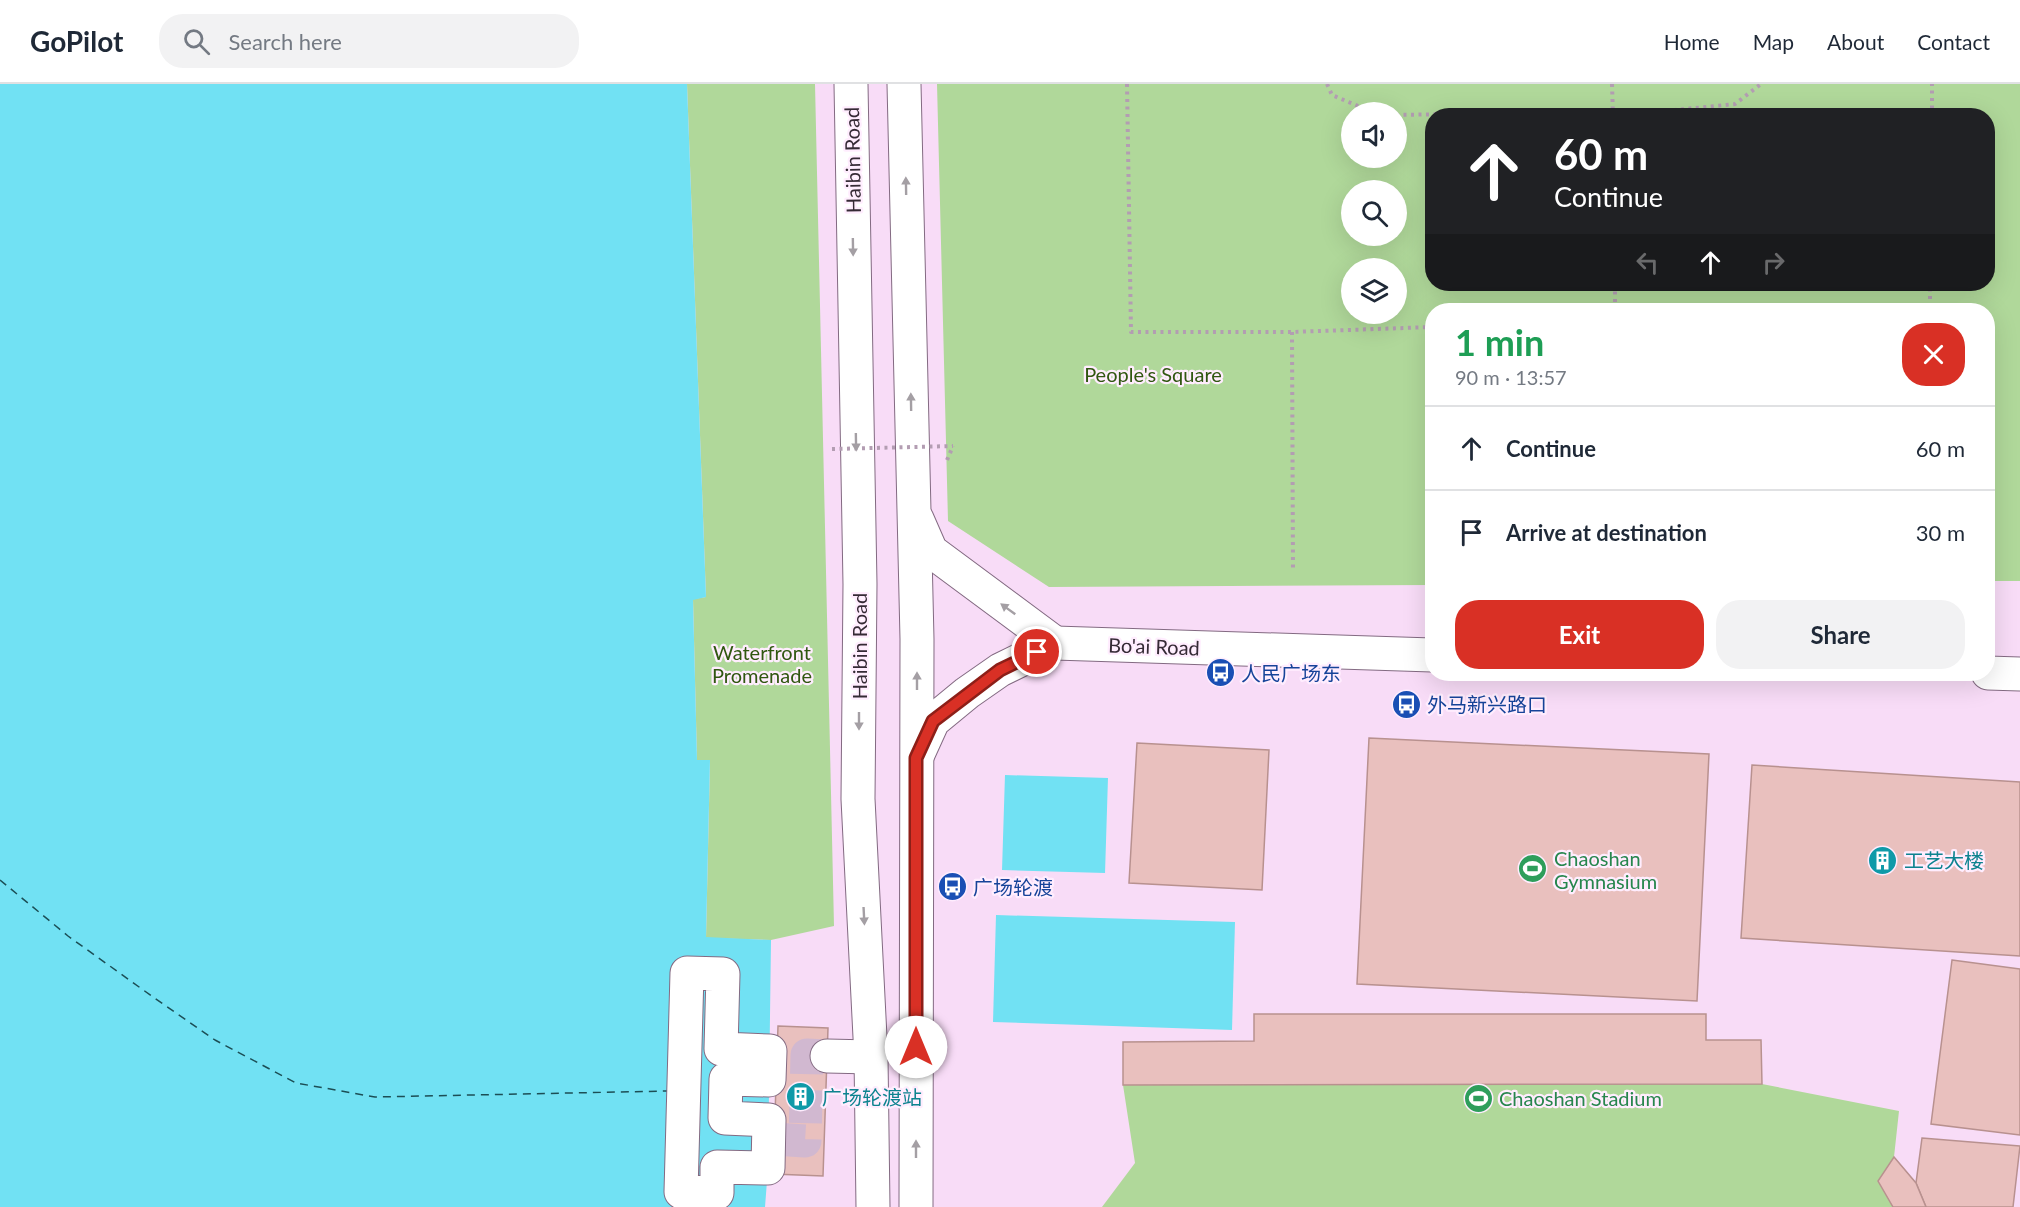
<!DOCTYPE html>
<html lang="en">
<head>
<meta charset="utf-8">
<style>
  :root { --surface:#fff; --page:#f2f2f3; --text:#1f2937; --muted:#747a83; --line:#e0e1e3; --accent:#d93025 }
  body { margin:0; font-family:Lato,"Noto Sans SC",sans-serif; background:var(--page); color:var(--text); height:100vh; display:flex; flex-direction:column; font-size:22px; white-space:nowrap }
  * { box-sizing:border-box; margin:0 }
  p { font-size:20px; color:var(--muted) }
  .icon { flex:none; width:33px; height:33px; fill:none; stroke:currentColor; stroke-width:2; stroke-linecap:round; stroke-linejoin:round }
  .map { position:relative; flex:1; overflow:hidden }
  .panel { position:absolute; left:1425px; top:219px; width:570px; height:378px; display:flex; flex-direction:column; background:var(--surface); border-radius:24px; box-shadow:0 6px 24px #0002 }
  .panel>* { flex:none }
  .guide { position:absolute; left:1425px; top:24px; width:570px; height:183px; border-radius:24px; box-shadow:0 6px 24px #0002; background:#202124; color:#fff; overflow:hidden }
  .fabs { position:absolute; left:1341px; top:18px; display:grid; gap:12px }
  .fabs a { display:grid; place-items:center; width:66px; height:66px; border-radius:50%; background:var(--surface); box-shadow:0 6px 24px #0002; font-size:30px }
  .pin { position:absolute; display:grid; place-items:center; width:51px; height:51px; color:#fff; margin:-26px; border:3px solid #fff; border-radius:50%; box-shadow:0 2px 6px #0007 }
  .me { position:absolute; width:66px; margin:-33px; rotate:0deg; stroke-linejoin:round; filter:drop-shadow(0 0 4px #0008) }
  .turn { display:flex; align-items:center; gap:21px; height:126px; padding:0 30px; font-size:27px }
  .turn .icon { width:78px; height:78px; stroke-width:2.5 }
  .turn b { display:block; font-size:42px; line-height:51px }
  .lanes { display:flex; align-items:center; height:57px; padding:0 30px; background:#0003; justify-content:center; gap:30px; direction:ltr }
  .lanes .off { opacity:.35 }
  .round { display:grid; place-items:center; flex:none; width:63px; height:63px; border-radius:24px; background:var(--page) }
  .summary { display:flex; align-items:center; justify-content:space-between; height:102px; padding:0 30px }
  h1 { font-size:36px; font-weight:700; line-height:45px; color:#1e9e55 }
  .action { display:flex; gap:12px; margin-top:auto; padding:12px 30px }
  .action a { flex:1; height:69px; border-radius:24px; background:var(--accent); color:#fff; font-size:24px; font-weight:700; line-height:69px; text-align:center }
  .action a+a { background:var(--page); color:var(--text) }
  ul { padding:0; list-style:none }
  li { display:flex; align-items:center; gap:18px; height:84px; padding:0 30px; border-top:2px solid var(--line) }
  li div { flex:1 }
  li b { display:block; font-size:22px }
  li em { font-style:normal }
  header { display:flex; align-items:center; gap:36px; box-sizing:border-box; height:84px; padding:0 30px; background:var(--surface); border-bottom:2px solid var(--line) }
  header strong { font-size:28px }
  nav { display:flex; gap:33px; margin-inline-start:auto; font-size:21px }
  .search { width:420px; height:54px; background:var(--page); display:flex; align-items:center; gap:15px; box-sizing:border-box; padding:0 21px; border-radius:24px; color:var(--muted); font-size:22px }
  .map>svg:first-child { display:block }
</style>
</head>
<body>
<header>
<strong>GoPilot</strong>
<div class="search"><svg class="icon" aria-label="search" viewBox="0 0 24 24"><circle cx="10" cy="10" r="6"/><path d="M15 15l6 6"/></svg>Search here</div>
<nav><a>Home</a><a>Map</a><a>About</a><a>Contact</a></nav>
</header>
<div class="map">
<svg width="2020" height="1123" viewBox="0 0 2020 1123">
  <rect width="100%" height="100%" fill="#f8dcf7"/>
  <g fill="#b0d89a" fill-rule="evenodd">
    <polygon points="687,0 815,0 834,842 771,856 706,854 710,677 697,676 693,515 706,513"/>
    <path d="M937 0H2020V497H1988V226H1432V501L1049 503 948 437ZM1352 28H1396V74H1352ZM1432 32H1988V200H1432ZM1396 106V152H1352V106ZM1352 184H1396V230H1352Z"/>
    <polygon points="1254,930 1706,930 1706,956 1761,956 1762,1000 1899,1027 1894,1073 1916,1099 1926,1123 1102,1123 1135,1079 1123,1001 1123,958 1254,957"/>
  </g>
  <g fill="#71e1f3">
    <polygon points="0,0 687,0 706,513 693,516 697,676 710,676 706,853 771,856 768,1084 765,1123 0,1123"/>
    <polygon points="1005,691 1108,694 1105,789 1002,786"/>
    <polygon points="996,831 1235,838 1232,946 993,938"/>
  </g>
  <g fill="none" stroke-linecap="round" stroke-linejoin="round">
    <polyline stroke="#1c4e55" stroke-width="1.5" stroke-dasharray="8 6" stroke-linecap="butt" points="0,796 68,852 153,913 215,956 296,999 375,1013 668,1007"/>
  </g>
  <g fill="#e9c0be" stroke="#b8918f" stroke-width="1.5">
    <polygon points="1369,654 1709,670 1697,917 1357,900"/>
    <polygon points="1137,659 1269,666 1262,806 1129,799"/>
    <polygon points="1752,681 2020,698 2020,872 1741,854"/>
    <polygon points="1952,876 2020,885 2020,1051 1931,1040"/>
    <polygon points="1254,930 1706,930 1706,956 1761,956 1762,1000 1123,1001 1123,958 1254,957"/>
    <polygon points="778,942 828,944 823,1092 773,1090"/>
    <polygon points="1922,1054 2020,1062 2013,1123 1926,1123 1916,1099"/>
    <polygon points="1894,1073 1916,1099 1926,1123 1893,1123 1878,1097"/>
  </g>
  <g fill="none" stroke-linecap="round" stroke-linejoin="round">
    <polyline stroke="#d1b8d0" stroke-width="33" stroke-dasharray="33 16" stroke-linecap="butt" points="774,1055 805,1057 807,971 827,972"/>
    <defs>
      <g id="minor">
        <polyline points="1055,559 1432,571"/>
        <polyline points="1988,589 2020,590"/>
        <polygon points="687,889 723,890 721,965 770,967 769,996 726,995 725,1034 769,1036 768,1084 717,1083 717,1109 681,1108"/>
        <polyline points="827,972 871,973"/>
      </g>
      <g id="major">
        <polyline points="851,0 860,500 858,715 871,973 873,1123"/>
        <polyline points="904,0 917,555 916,1123"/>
        <polyline points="917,435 931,467 1055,559 1000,586 967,609 933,637 918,670"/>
      </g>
    </defs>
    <use href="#minor" stroke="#836a82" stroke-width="35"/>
    <use href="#major" stroke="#836a82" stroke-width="35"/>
    <g stroke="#b39db2" stroke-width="4" stroke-dasharray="3 4.5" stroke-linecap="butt">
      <polyline points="1127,0 1131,248 1292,248 1432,243"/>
      <polyline points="1327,0 1332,11 1372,28"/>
      <polyline points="1612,0 1613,32"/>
      <polyline points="1396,31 1675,26 1735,20 1761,0"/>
      <polyline points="1932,32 1932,0"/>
      <polyline points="1615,200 1615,226"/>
      <polyline points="1895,226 1930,225 1930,200"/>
      <polyline points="1292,248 1293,486"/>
      <polyline points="947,376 953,362"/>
    </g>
    <use href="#minor" stroke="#fff" stroke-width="33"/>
    <use href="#major" stroke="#fff" stroke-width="33"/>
    <polyline stroke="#b39db2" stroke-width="4" stroke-dasharray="3 4.5" stroke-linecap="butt" points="832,365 953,362"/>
  </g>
  <defs><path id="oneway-solid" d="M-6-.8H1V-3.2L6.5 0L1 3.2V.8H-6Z" transform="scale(1.5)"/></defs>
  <g fill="#a49fa4">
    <use href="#oneway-solid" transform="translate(906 102) rotate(-91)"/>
    <use href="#oneway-solid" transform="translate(853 163) rotate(89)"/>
    <use href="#oneway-solid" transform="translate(911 318) rotate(-91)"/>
    <use href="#oneway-solid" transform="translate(856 358) rotate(89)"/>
    <use href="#oneway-solid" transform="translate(1008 525) rotate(-144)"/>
    <use href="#oneway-solid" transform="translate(917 597) rotate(-90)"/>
    <use href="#oneway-solid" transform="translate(859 637) rotate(90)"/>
    <use href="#oneway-solid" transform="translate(864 832) rotate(87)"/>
    <use href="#oneway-solid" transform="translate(916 1065) rotate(-90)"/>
  </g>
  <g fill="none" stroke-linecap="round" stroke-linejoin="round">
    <defs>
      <polyline id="route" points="916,963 916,674 933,637 1000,586 1037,568"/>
    </defs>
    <use href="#route" stroke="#8d1f18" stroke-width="15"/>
    <use href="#route" stroke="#d93025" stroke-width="10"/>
  </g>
  <defs>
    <symbol id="bus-disc" viewBox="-11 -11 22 22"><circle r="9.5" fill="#1a4fb4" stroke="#ffedfe"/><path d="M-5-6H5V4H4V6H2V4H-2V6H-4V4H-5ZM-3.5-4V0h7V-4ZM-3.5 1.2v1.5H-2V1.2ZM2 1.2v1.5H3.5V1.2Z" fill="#fff"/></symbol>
    <symbol id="building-disc" viewBox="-11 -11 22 22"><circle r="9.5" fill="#0f9aa8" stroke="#ffedfe"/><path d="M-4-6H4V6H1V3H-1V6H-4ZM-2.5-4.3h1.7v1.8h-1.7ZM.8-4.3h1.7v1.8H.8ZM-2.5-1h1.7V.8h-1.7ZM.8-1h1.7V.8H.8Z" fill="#fff"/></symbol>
    <symbol id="stadium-disc" viewBox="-11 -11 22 22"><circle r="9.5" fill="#2e9e5b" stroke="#ffedfe"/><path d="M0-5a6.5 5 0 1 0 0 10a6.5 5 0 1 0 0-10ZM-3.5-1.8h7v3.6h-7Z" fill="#fff"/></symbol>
  </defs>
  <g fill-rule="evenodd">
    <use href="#bus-disc" x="1204" y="572" width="33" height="33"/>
    <use href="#bus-disc" x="1390" y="604" width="33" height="33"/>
    <use href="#building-disc" x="1866" y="760" width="33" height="33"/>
    <use href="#stadium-disc" x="1516" y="768" width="33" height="33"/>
    <use href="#bus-disc" x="936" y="786" width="33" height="33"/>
    <use href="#building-disc" x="784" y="996" width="33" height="33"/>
    <use href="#stadium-disc" x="1462" y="998" width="33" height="33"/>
  </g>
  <g text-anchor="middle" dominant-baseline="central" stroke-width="4.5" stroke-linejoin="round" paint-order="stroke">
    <g font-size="20" fill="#352a35" stroke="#ffedfe">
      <text transform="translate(852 76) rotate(-91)">Haibin Road</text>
      <text transform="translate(859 562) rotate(-90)">Haibin Road</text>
      <text transform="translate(1154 562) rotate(2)">Bo'ai Road</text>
    </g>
    <g font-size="20" fill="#305710" stroke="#ffedfe">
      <text x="1153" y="290">People's Square</text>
      <text x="762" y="568">Waterfront<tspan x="762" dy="23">Promenade</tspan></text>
    </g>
    <g font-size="20" fill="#164399" stroke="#ffedfe" text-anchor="start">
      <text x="1241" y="589">人民广场东</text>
      <text x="1427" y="620">外马新兴路口</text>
      <text x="973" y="803">广场轮渡</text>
    </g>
    <g font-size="20" fill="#27864d" stroke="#ffedfe" text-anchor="start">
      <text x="1554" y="774">Chaoshan<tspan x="1554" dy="23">Gymnasium</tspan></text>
      <text x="1499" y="1014">Chaoshan Stadium</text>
    </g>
    <g font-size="20" fill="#0d838f" stroke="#ffedfe" text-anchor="start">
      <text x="1904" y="776">工艺大楼</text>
      <text x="822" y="1013">广场轮渡站</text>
    </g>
  </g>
</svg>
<div class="fabs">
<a><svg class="icon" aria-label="sound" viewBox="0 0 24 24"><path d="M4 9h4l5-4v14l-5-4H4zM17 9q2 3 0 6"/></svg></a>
<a><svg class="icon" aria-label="search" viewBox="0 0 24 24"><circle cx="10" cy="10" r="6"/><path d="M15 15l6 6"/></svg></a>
<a><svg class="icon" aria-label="layers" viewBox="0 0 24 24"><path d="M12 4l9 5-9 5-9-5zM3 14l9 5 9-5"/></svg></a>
</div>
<div class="pin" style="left:1037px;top:568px;background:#d93025"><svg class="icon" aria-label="arrive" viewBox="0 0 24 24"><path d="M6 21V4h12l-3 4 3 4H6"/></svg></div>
<svg class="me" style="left:916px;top:963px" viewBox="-20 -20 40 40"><circle r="19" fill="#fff"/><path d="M0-13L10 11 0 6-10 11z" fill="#d93025"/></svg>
<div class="guide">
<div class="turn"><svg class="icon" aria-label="ahead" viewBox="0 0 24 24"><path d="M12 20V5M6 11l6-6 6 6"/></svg><div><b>60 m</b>Continue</div></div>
<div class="lanes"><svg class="icon off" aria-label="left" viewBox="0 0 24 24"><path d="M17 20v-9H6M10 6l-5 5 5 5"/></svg><svg class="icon" aria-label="ahead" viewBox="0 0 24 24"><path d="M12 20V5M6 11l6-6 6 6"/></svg><svg class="icon off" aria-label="right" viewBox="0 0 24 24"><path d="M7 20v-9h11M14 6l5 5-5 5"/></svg></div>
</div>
<section class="panel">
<div class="summary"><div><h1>1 min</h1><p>90 m · 13:57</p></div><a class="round" style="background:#d93025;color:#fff"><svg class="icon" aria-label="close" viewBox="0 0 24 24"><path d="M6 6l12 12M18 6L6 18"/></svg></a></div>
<ul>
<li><svg class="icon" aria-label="ahead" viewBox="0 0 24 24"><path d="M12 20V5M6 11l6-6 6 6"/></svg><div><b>Continue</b></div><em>60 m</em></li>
<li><svg class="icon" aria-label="arrive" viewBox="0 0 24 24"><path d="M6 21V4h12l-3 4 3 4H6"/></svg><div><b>Arrive at destination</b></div><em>30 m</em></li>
</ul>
<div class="action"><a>Exit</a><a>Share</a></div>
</section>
</div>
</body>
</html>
